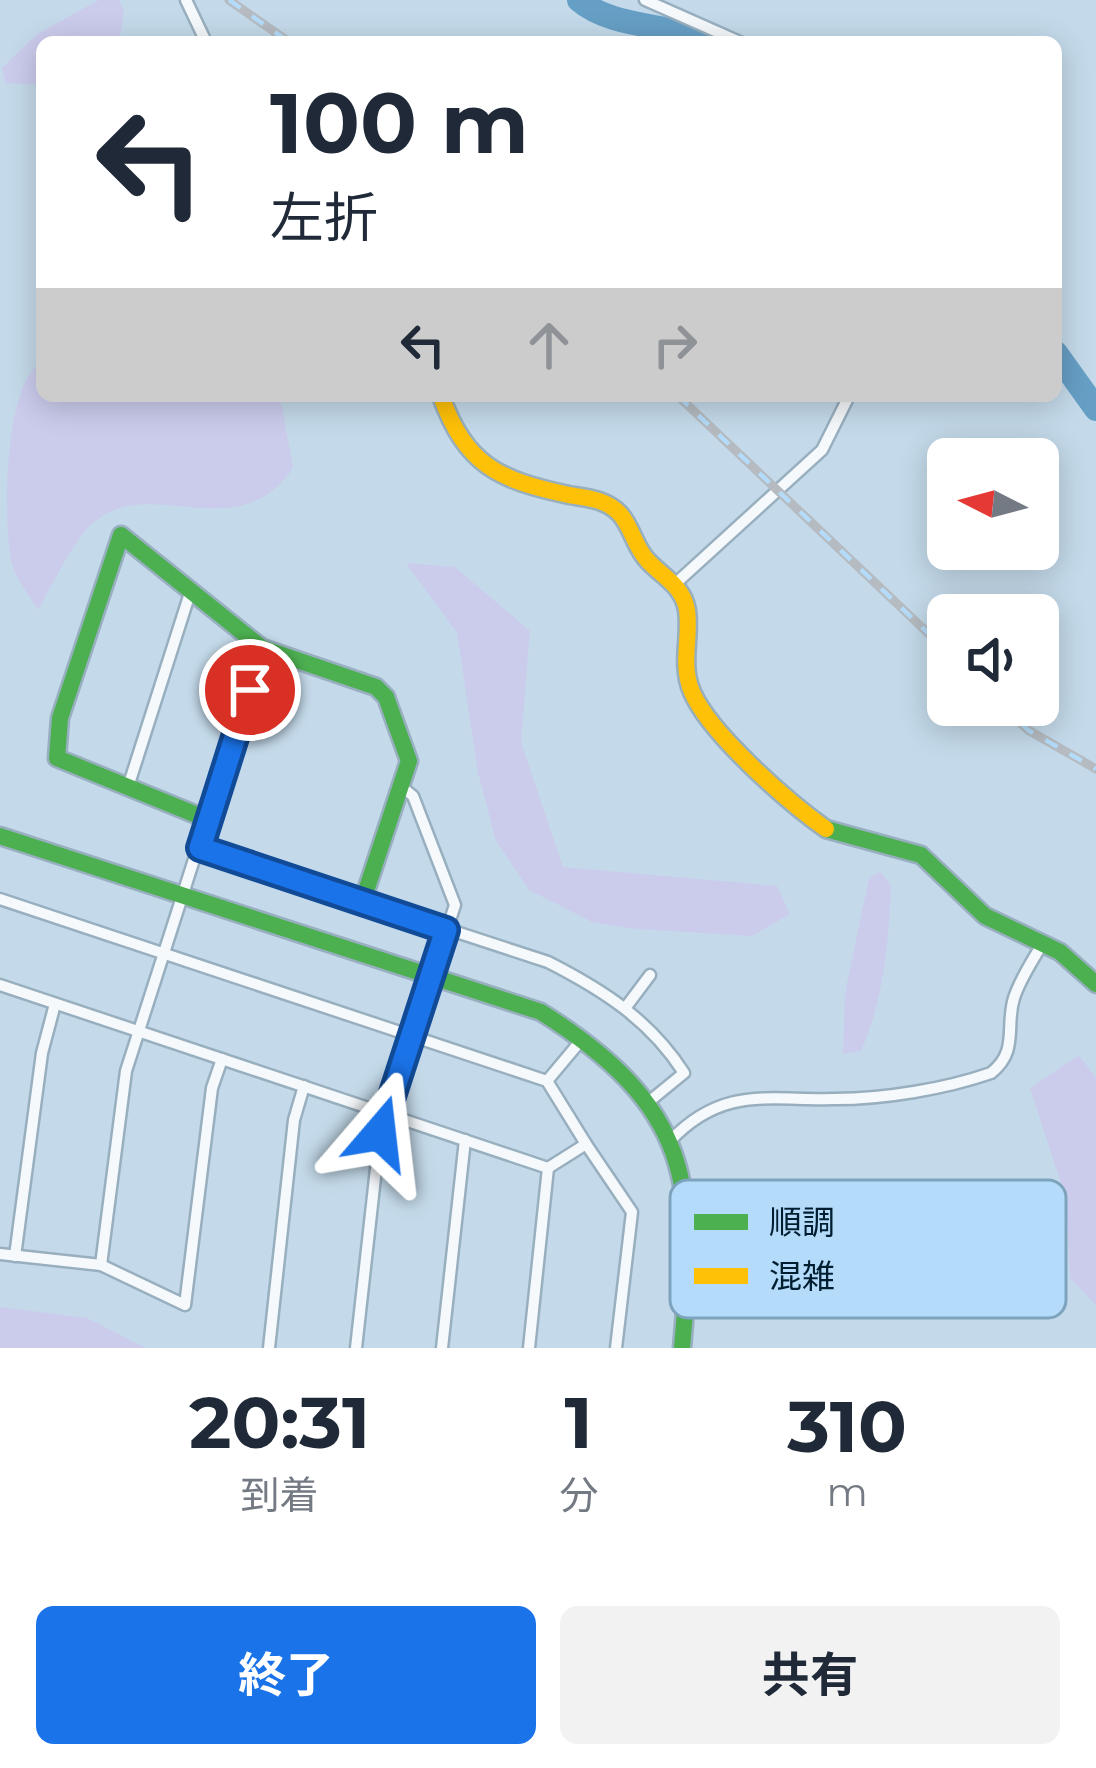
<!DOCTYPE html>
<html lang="ja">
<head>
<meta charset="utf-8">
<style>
  :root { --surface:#fff; --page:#f2f2f3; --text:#1f2937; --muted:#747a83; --accent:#1a73e8 }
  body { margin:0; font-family:Montserrat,"Noto Sans JP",sans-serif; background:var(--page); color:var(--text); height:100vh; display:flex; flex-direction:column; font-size:45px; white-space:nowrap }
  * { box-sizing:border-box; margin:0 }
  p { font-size:39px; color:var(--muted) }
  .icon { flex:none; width:66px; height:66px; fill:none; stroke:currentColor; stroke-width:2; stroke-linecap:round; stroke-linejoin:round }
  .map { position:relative; height:1348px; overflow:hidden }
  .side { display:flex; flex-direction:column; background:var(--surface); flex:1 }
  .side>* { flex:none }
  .top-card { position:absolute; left:36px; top:36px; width:1026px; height:366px; border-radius:18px; box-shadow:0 6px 30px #0003; background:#fff; color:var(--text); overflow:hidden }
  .needle { width:78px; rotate:276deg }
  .tools { position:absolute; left:927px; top:438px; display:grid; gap:24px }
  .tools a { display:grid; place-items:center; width:132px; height:132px; border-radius:18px; background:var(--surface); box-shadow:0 6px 30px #0003; font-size:60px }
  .pin { position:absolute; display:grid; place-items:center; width:102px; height:102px; color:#fff; margin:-51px; border:6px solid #fff; border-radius:50%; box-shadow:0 3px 12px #0007 }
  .me { position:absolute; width:132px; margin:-66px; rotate:17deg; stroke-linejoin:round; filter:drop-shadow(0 0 9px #0008) }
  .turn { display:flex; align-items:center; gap:42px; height:252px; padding:0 36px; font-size:54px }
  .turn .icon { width:156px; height:156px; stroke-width:2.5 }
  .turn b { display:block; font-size:84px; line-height:102px }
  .lanes { display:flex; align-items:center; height:114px; padding:0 36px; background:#0003; justify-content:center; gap:60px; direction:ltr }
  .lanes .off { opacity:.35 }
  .eta { display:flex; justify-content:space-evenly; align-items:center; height:204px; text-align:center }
  .eta b { font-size:72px; font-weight:700; line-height:84px }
  .button { display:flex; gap:24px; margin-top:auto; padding:24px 36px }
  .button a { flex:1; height:138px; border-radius:18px; background:var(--accent); color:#fff; font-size:48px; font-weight:700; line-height:138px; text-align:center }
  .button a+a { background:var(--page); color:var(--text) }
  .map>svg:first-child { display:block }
</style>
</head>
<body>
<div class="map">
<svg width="1096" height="1348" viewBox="0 0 1096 1348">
  <rect width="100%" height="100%" fill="#c4daea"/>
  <g fill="#cbccec">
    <polygon points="99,0 119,0 124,10 119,42 42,42 42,85 5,83 2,68 37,34"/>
    <path d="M42 362V396H280L293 468C234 554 143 465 86 530 67 553 53 584 38 610 29 595 14 577 11 560 3 519 4 382 42 362Z"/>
    <polygon points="406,563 455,567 530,631 521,742 563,867 777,886 790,914 752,936 637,929 594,923 529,890 496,841 478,773 457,633"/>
    <path d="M880 872 891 885C889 941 884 999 861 1051L843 1054 845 993 869 878Z"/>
    <polygon points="1079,1055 1096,1078 1096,1305 1070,1278 1066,1199 1030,1088"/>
    <polygon points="0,1307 87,1318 146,1348 0,1348"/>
  </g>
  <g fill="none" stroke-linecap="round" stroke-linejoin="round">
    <g stroke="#669fc5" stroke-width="24">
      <path d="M579 0C613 29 670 23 711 42"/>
      <polyline points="1056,353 1096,409"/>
    </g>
    <defs>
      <g id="street">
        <polyline points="186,0 206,42"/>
        <polyline points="645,0 740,42"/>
        <polyline points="675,584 822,450 849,396"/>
        <polyline points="128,787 190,593"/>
        <path d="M200 848 548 962C603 990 650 1020 684 1073L651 1100"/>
        <polyline points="0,899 547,1081 586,1144 548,1168 529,1348"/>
        <polyline points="0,985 548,1168"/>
        <polyline points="626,1007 650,975"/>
        <polyline points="547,1081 583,1038"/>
        <path d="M670 1141C723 1085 769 1101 835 1099 884 1099 945 1089 991 1073 1019 1051 1005 1027 1014 998 1020 979 1032 962 1042 944"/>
        <polyline points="586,1144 632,1212 616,1348"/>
        <polyline points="0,1254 101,1265 185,1305 212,1088 222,1059"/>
        <polyline points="15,1256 42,1053 55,1004"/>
        <polyline points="101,1265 126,1071 262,648"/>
        <polyline points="269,1348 294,1120 304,1086"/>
        <polyline points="356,1348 380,1133 455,905 413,796 402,787"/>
        <polyline points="442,1348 465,1140"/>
      </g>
      <g id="fast">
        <polyline points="209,820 57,758 60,718 121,535 262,648 376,687 386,697 409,761 363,900"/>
        <polyline points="826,829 921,855 985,916 1060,952 1096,984"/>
        <path d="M0 836 541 1012C691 1107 697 1181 682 1348"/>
      </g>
      <path id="slow" d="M441 396C466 465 498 480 569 495 587 498 606 499 620 514 632 527 635 548 648 561 663 577 683 586 687 610 691 638 680 664 692 692 710 734 788 802 826 829"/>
    </defs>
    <use href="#street" stroke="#98afbf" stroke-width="15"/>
    <use href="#fast" stroke="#98afbf" stroke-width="21"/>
    <use href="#slow" stroke="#98afbf" stroke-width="21"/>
    <use href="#street" stroke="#f6f9fc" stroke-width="10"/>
    <use href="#fast" stroke="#4caf50" stroke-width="16"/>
    <use href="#slow" stroke="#ffc107" stroke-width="16"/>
    <defs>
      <g id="rail">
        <polyline points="229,0 289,42"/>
        <polyline points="678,396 948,652"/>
        <polyline points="1002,705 1028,730 1096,769"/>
      </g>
    </defs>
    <use href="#rail" stroke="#b5bbc0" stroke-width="9"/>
    <use href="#rail" stroke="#b4dcfa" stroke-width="4.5" stroke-dasharray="14" stroke-linecap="butt"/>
  </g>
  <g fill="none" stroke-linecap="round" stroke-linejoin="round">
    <defs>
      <polyline id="route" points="250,690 200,848 446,930 380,1133"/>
    </defs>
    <use href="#route" stroke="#114b97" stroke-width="30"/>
    <use href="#route" stroke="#1a73e8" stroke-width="21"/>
  </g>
  <rect x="670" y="1180" width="396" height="138" rx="18" fill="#b4dcfa" stroke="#7ea3bd" stroke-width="3"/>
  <rect x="694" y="1214" width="54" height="16" fill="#4caf50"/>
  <rect x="694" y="1268" width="54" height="16" fill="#ffc107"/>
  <g font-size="33" fill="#011e30">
    <text x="769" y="1234">順調</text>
    <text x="769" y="1288">混雑</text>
  </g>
</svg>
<div class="tools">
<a><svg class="needle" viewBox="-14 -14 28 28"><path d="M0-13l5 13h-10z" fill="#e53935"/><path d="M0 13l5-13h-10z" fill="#747a83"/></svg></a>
<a><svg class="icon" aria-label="sound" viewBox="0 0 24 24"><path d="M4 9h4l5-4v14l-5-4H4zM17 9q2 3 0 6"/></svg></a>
</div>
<div class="pin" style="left:250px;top:690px;background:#d93025"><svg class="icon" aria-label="arrive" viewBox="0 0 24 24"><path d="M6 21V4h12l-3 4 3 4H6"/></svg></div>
<svg class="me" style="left:380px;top:1133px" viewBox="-20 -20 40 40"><path d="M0-17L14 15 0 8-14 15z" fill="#1a73e8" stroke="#fff" stroke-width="4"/></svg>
<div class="top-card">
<div class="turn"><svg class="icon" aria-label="left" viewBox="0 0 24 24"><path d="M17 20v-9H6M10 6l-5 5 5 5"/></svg><div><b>100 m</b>左折</div></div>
<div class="lanes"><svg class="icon" aria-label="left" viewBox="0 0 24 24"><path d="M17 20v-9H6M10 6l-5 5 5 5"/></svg><svg class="icon off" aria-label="ahead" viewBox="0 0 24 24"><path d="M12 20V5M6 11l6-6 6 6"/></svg><svg class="icon off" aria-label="right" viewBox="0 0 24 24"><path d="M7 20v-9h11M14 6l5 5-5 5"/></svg></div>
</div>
</div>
<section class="side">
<div class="eta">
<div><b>20:31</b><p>到着</p></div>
<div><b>1</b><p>分</p></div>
<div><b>310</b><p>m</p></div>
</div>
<div class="button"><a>終了</a><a>共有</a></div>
</section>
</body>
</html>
